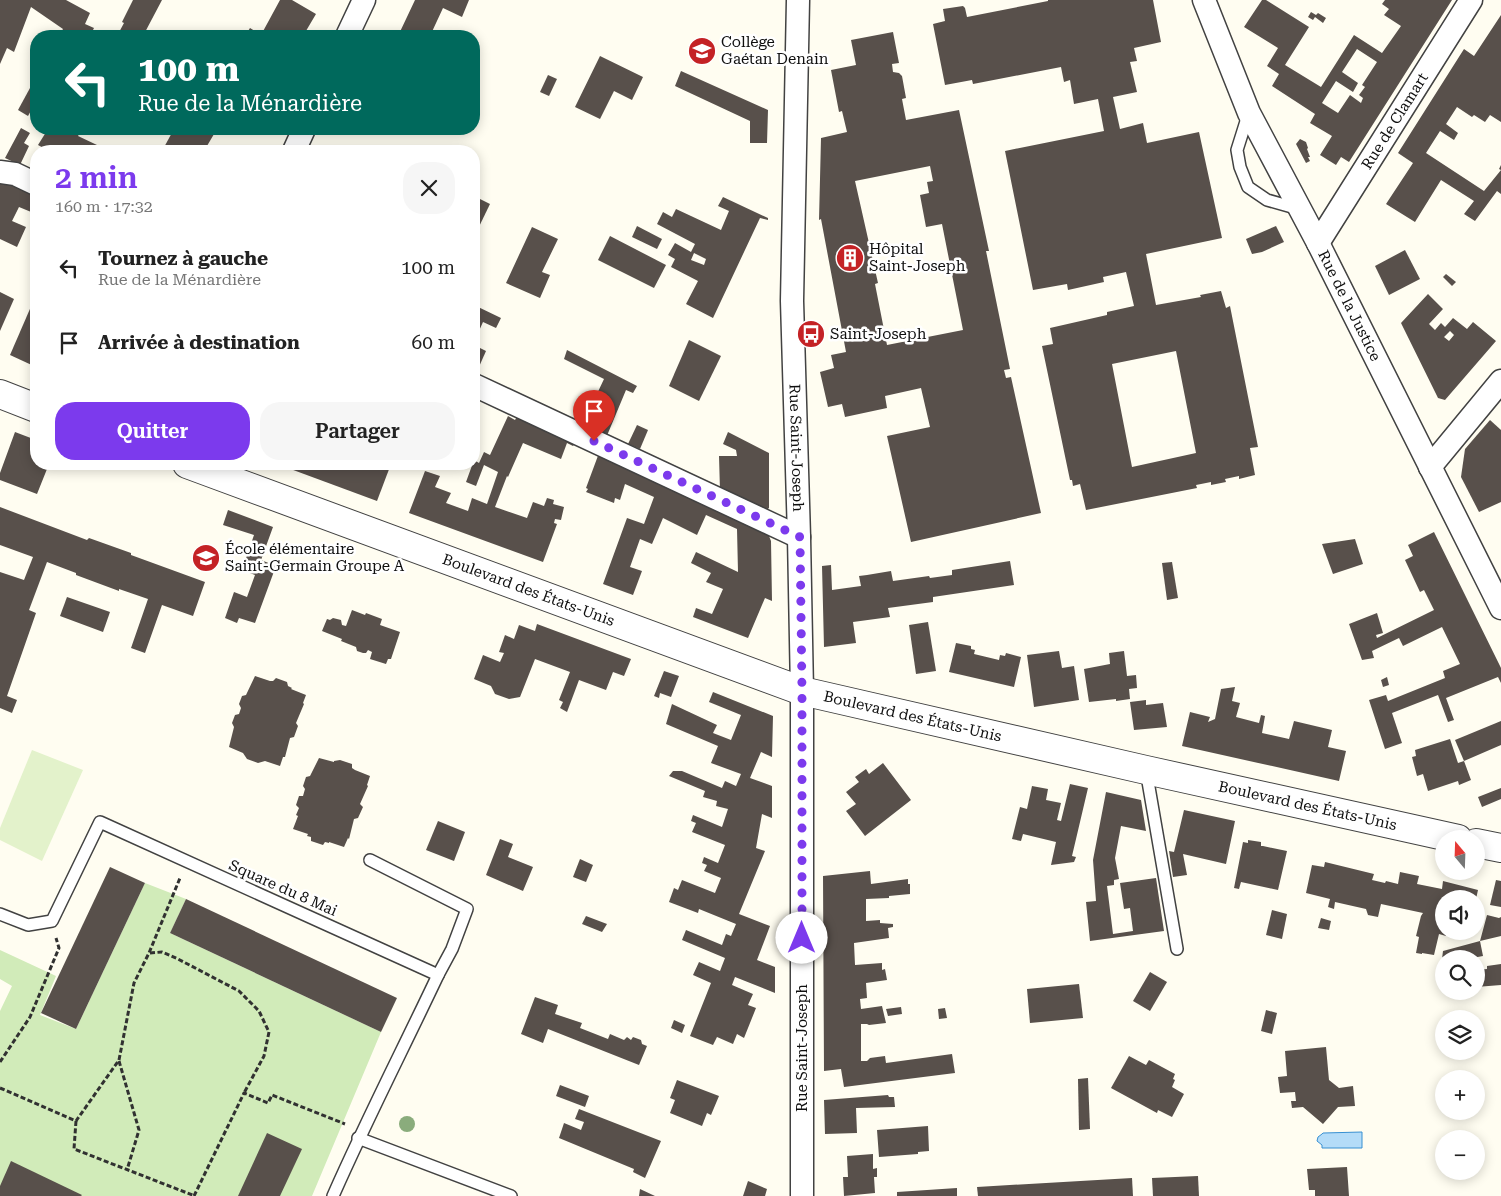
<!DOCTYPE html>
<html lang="fr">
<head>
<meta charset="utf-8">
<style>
  :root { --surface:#fff; --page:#f6f6f6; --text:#222; --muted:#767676; --accent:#7c3aed }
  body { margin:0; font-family:"Roboto Serif",serif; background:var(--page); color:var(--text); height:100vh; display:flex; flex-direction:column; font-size:19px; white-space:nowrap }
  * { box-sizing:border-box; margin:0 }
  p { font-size:16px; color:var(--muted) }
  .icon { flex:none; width:28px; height:28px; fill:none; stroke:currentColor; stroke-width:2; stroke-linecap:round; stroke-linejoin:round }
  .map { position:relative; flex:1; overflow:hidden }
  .side { position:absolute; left:30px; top:145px; width:450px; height:325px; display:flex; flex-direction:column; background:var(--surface); border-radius:20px; box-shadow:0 2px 12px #0003 }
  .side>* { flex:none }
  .top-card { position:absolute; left:30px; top:30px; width:450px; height:105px; border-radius:20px; box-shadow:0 2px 12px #0003; background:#00695c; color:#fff; overflow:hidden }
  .needle { width:32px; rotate:341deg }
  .buttons { position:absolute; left:1435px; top:830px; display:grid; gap:10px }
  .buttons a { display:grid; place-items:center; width:50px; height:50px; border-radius:50%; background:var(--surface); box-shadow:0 2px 12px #0003; font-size:25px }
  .pin { position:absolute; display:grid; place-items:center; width:42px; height:42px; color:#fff; margin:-51px -21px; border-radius:50% 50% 50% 0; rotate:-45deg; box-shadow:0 0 5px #0007 }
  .pin .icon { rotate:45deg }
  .me { position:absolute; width:55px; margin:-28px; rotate:0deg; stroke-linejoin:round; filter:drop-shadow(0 0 4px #0008) }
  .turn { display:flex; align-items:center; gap:18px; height:105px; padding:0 25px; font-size:22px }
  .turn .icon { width:65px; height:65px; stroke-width:2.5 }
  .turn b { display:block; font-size:35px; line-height:42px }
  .round { display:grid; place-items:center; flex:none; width:52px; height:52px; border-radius:20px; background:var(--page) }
  .headline { display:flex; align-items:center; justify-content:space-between; height:85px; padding:0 25px }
  h1 { font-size:30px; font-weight:600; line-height:38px; color:var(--accent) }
  .action { display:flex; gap:10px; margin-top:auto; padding:10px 25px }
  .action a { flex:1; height:58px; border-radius:20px; background:var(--accent); color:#fff; font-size:20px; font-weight:600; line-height:58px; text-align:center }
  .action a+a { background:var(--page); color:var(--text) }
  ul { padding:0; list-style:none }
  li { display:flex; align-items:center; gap:15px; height:75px; padding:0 25px }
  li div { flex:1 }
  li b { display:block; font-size:19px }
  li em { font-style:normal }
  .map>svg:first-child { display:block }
</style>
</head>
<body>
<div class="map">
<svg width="1501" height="1196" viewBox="0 0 1501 1196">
  <rect width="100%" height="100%" fill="#fffdf1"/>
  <polygon fill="#d1ebb9" points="145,883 186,899 170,933 381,1032 312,1196 0,1196 0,1011 12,986 0,979 0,950 56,976 40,1015 76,1029"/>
  <polygon fill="#e3f2cb" points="32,750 83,770 42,861 0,840 0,828"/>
  <polygon fill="#b4dcf8" stroke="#3890d2" points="1362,1132 1362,1148 1322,1148 1322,1145 1317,1141 1318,1137 1322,1134 1323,1133"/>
  <g fill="#58504b" fill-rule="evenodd">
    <polygon points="0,0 66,0 90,13 85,24 94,28 90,36 59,36 63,29 31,7 14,52 7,48 0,64"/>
    <polygon points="133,0 162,0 143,36 117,36 124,23 122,22"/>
    <polygon points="280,0 292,0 316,14 303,36 245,36 250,28 261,35"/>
    <polygon points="415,0 469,0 462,17 443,8 430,36 398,36"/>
    <path d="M1048 0H1153L1161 42 1134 48 1137 61 1130 62 1137 92 1113 97 1120 129 1143 123 1147 143 1199 132 1222 238 1146 254 1156 305 1201 297 1200 295 1221 291 1226 308 1230 306 1258 447 1250 448 1255 475 1239 479V476L1225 479 1226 482 1211 485V482L1196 485 1197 488 1086 510 1080 484 1073 486 1072 480H1070L1042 346 1053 344 1050 328 1107 315V312L1134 306 1126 272 1103 277 1104 282 1068 290 1067 284 1033 290 1005 151 1104 131 1098 99 1074 104 1070 80 1064 82 1061 67 973 84 972 80 945 85 933 24 945 21 943 9 963 6 965 8 967 17 1048 1ZM1176 351 1196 453 1132 467 1112 364Z"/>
    <path d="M1262 0H1266L1309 27 1285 65 1321 87 1354 35 1382 53 1401 26 1384 15 1389 9 1382 4 1385 0H1452L1349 162 1341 157 1336 165 1320 155 1332 136 1310 123 1315 114 1272 86 1279 74 1267 66 1278 48 1244 27ZM1357 49 1377 62 1362 85 1365 87 1359 95 1363 98 1361 103 1350 95 1338 113 1322 103 1336 81 1353 92 1358 83 1342 72Z"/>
    <polygon points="1311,12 1316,15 1318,13 1326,18 1323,23 1315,17 1313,20 1308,17"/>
    <polygon points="1501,15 1501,122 1490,115 1485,122 1474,115 1472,117 1457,107 1446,124 1458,133 1454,140 1440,131 1426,153 1484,191 1501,170 1499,169 1501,165 1501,194 1497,191 1475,221 1464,214 1474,201 1441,180 1415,222 1386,204 1413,163 1398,153 1464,49 1474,56"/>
    <path d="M893 32 899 63 892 64 893 72 899 73 902 76 906 98 902 99 906 120 959 110 989 251H986L1010 369 1004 370 1006 378 1011 377 1041 513 911 542 887 436 930 427 921 388 885 396 887 408 845 417 842 404 828 407 820 372 834 368 831 355 846 352 821 219 819 220 821 138 847 132 842 111 839 112 831 70 856 65 851 40ZM930 166 933 181 927 182 929 193 920 195 926 227 942 224 963 330 887 345 875 284 878 283 855 181Z"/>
    <polygon points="600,56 643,77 632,100 614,91 600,119 575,107"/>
    <polygon points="681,71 768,110 767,143 750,143 750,121 675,86"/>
    <polygon points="548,75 557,79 549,96 540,92"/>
    <polygon points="36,77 36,102 28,116 18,110"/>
    <polygon points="21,128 30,133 24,143 29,146 20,165 5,158"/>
    <polygon points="48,129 78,129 81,131 78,136 97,145 93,151 49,151 38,145"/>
    <polygon points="174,129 217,129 204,151 162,151"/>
    <polygon points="1300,139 1306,142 1308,148 1307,149 1310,157 1308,157 1310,161 1306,163 1296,144"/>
    <polygon points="0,179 36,190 36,214 19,207 12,221 26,227 17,247 0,239"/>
    <polygon points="474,196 490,204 474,237"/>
    <path d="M723 197 768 218V220L760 218 713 318 686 304 698 281 671 267 675 259 668 255 675 243 691 252 695 244 657 224 663 212 672 217 676 209 721 230 729 211 718 206ZM694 253 706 259 704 265 691 260Z"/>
    <polygon points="637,226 662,239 657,249 632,237"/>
    <polygon points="1276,226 1284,242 1262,252 1252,254 1246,239"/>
    <polygon points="532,227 558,239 542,272 550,275 540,298 506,283"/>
    <polygon points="610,236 666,265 654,288 598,260"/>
    <polygon points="1405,250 1420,279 1389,295 1375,266"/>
    <polygon points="36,267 36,283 31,280"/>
    <polygon points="1446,274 1456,282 1452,286 1443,277"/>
    <polygon points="474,286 480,289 474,302"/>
    <polygon points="0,292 14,299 0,331"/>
    <path d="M1428 294 1443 309 1429 324 1435 330 1441 323 1445 327 1453 318 1467 329 1473 322 1496 341 1445 400 1438 398 1401 323ZM1450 331 1454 335 1449 341 1444 337Z"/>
    <polygon points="36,295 36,367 10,355"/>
    <polygon points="474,305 501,318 496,328 483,322 474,342"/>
    <polygon points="689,340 721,356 699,401 669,386"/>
    <polygon points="474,345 486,351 474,378"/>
    <polygon points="567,350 637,386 633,393 626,390 606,438 574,423 587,394 595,398 604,379 564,359"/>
    <polygon points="518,415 576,442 573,446 567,443 561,459 523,443 508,477 507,476 495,507 527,518 533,502 544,506 547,498 554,500 553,504 564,507 561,520 555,519 554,523 557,524 543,562 409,513 425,471 440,476 435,487 451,493 446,503 468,511 472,498 487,504 498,472 484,465 476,486 466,482 474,460 479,463 484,452 490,455 508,416 515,420"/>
    <polygon points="1490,420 1501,430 1501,502 1479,512 1461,477 1465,449"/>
    <polygon points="637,425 648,430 640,449 628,444"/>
    <polygon points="15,432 36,440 36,464 49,464 37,494 0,480 0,473"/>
    <polygon points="728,432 769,453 769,508 764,512 720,491 719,456 737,456 736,450 723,444"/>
    <polygon points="599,453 767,531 771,541 772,601 765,598 748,638 693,617 696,608 712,614 723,589 706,582 711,573 691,563 696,552 738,572 737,529 706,515 697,535 663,518 652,544 640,539 630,567 642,571 633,595 603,584 627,518 644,524 654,497 625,484 620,500 615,498 614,503 586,492 588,489 586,488"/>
    <polygon points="277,464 391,464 377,501"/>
    <polygon points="0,507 87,540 89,538 131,553 131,555 205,582 193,616 162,605 145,653 131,648 148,599 119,589 119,591 76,575 76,573 47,562 29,610 36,613 7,696 17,700 12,713 0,708 0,572 24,580 33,557 0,545"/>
    <polygon points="228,510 273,527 261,560 276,566 255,623 239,618 237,623 225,618 234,592 247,597 255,575 242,570 254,535 223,525"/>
    <polygon points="1434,532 1501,668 1501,683 1498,677 1446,698 1454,720 1448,722 1438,695 1392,713 1402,743 1385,749 1369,700 1386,695 1388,701 1445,678 1443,671 1460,664 1442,627 1403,646 1399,638 1372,651 1374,658 1362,660 1349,624 1377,613 1383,633 1376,635 1377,638 1434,610 1424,590 1420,592 1405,560 1413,556 1408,545"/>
    <polygon points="1355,539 1363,564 1333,574 1322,544"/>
    <polygon points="1010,561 1014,585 933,597 933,602 888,608 890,617 853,622 856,643 824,647 822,566 831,565 832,590 861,586 859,576 867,575 891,571 893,581 929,576 930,578 952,575 952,570"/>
    <polygon points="1172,562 1178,598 1167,600 1162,563"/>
    <polygon points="67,597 110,612 103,632 60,616"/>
    <polygon points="352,610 365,615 366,613 382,619 380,625 400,632 391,659 388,659 386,664 370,659 372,652 368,650 366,653 363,653 357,651 356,647 341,641 342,639 322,631 327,619 330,620 333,618 341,620 342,625 346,626"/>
    <polygon points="928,622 936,671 916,674 909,625"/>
    <polygon points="537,624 631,659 624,676 613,672 606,690 579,680 567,712 560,708 563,702 559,700 570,672 535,659 520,697 509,699 495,694 491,686 474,679 483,655 500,662 504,653 499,652 505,635 514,639 519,625 535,631"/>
    <polygon points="956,643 971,646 971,649 975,650 974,654 999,660 1000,655 1005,656 1006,653 1021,657 1014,687 949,672"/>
    <polygon points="1059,651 1062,668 1074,666 1079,700 1034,707 1027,655"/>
    <polygon points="1124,651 1127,676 1136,675 1137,688 1129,689 1130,699 1116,701 1116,699 1089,702 1084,669 1110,664 1109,653"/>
    <polygon points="664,671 679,676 671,697 660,693 659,698 654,696"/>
    <polygon points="255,676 270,681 273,681 276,678 287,682 288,686 292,688 291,689 306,695 303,703 304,704 296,723 298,726 294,737 290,738 285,757 283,757 280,766 265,761 258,763 247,759 243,753 229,747 234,727 232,723 235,715 239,714 241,708 239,704 242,696 246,695"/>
    <polygon points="1387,677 1389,685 1383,687 1381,680"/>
    <polygon points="1235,687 1232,701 1240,703 1236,717 1259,723 1261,715 1265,716 1262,733 1289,739 1294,721 1332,730 1328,747 1346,751 1339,781 1182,746 1190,712 1210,717 1208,722 1215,719 1221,689"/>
    <polygon points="713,692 773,716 772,757 761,752 750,778 772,786 772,818 762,814 756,848 765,851 739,914 770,926 757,960 775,967 775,993 735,977 732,985 753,994 748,1005 756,1008 744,1038 737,1034 733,1044 717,1037 713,1045 690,1036 711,983 693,975 699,962 720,971 725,958 682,940 686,930 722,945 726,934 731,936 736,924 699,909 698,913 669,902 674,888 678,890 682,880 715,893 721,878 704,871 707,865 702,863 704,857 718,863 725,845 692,832 696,823 691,821 693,815 722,827 728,809 716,806 717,801 703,797 705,791 669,776 673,771 682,771 722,788 725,781 736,786 741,774 711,763 718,746 666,724 672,704 717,725 713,733 731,740 741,715 709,702"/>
    <polygon points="1146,700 1146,705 1163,703 1167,727 1134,730 1130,702"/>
    <polygon points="1501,721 1501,745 1464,761 1455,740"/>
    <polygon points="1450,739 1458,763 1464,761 1471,780 1459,785 1458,781 1428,791 1423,774 1417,776 1412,757 1416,756 1415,750"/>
    <polygon points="319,758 334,762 334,761 340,760 352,764 352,768 355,770 370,776 367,785 368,786 360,804 363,807 358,818 354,819 349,839 348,838 344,847 329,842 329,843 325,842 323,845 311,841 311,837 307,836 308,834 293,829 298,816 296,815 299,808 296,805 299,796 303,796 305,789 303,786 306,777 310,776"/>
    <polygon points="883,763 911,800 865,836 846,811 856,804 846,792 859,782 855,777 866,769 869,774"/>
    <polygon points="1070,784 1088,788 1072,856 1076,857 1074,862 1051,865 1056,842 1023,834 1021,841 1012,839 1020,807 1027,809 1032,786 1048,789 1046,800 1061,803 1057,820 1061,821"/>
    <polygon points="1501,788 1501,799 1482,807 1478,797"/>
    <polygon points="1106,792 1141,800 1146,831 1121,826 1115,858 1119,879 1114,880 1114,885 1107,886 1113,934 1133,931 1130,908 1124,909 1120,883 1156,878 1164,931 1090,941 1086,902 1096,901 1093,860"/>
    <polygon points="1184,810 1235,821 1226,864 1183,854 1187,875 1173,877 1169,851 1174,852"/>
    <polygon points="438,821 465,832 454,861 426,850"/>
    <polygon points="500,839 513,844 508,857 533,867 523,891 486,875"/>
    <polygon points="1248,840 1261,842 1261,846 1263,846 1287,851 1278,890 1241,882 1239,889 1234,888 1243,842 1248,843"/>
    <polygon points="580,859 593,865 586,882 573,877"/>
    <polygon points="1325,862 1374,874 1372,880 1385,883 1386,881 1398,884 1400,872 1419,876 1417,884 1442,889 1443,881 1478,890 1476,899 1444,899 1444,931 1448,931 1446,936 1439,934 1434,955 1422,953 1422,954 1416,953 1419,937 1416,936 1421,916 1423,913 1381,904 1378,917 1368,915 1366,909 1335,902 1334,909 1328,907 1330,899 1306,893 1312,865 1324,867"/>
    <polygon points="110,867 145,883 76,1029 41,1013"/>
    <polygon points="870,871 871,884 908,879 908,884 910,884 910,894 889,896 889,898 866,899 866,921 880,920 880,923 893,924 893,927 888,928 889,938 854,943 855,965 882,963 882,970 885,969 887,980 866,983 867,998 860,999 861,1009 882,1006 886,1023 869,1025 867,1024 861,1024 861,1061 867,1061 870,1058 885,1056 886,1063 952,1054 955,1073 844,1087 841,1069 824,1071 823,876"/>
    <polygon points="1496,880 1501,881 1501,907 1490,905"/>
    <polygon points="186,899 397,998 381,1032 170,933"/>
    <polygon points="1272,910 1287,914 1282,939 1266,935"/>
    <polygon points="1487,915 1499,918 1501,917 1501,936 1480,941 1483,956 1467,959 1442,959 1443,951 1480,941"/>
    <polygon points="586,916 607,924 602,932 582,924"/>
    <polygon points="1321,918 1331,921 1329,930 1318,928"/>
    <polygon points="1501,964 1501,985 1476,987 1476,970 1487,969 1487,966"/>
    <polygon points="1150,972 1167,982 1150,1011 1133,1001"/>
    <polygon points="1079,984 1083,1018 1030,1023 1027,989"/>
    <polygon points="535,997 558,1005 555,1014 582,1023 580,1028 608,1039 610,1034 624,1040 627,1037 631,1040 633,1037 641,1040 642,1044 647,1046 639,1065 548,1029 543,1043 521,1034"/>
    <polygon points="901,1007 902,1014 888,1016 886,1009"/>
    <polygon points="945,1008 947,1018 939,1019 938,1009"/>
    <polygon points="1266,1010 1277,1013 1272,1034 1261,1031"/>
    <polygon points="674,1020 685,1025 682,1033 671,1028"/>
    <polygon points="1326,1047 1329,1080 1339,1088 1353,1086 1355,1106 1338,1107 1323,1124 1303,1107 1292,1108 1291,1101 1296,1101 1295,1092 1280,1093 1278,1077 1287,1076 1285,1051"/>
    <polygon points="1129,1056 1146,1065 1149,1060 1175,1074 1173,1079 1175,1080 1172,1087 1184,1094 1172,1117 1158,1110 1157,1113 1111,1088"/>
    <polygon points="1088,1078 1090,1129 1079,1130 1078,1079"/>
    <polygon points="677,1080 719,1096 711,1115 707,1113 702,1126 670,1113 675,1100 670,1098"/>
    <polygon points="560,1085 589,1096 585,1107 556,1096"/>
    <polygon points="888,1095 889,1097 894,1097 895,1107 856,1108 857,1133 825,1134 824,1100"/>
    <polygon points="579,1109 661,1141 645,1178 633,1172 634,1169 559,1138 564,1123 581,1130 584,1122 575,1119"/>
    <polygon points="928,1126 929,1151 918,1152 918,1154 879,1157 877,1130"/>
    <polygon points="267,1133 302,1149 280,1196 238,1196"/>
    <polygon points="873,1154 873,1169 877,1168 877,1177 874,1177 875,1193 844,1196 843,1177 848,1177 847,1156"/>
    <polygon points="11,1161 82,1195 81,1196 0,1196 0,1186"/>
    <polygon points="1347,1167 1349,1196 1315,1196 1315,1190 1309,1190 1307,1169"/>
    <polygon points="1198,1176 1199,1196 1153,1196 1152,1178"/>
    <polygon points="1132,1178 1133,1196 978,1196 977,1187"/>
    <polygon points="748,1181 767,1189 765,1196 743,1196"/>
    <polygon points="957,1188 957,1196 897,1196 897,1192"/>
    <polygon points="640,1189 655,1196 639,1196"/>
  </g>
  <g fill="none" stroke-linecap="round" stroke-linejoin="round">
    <defs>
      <g id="service">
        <polyline points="1248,115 1237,150 1240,167 1248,187 1267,200 1299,209"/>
        <polyline points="1146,770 1177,949"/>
        <polyline points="370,860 467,909 452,949 438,975"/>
        <path d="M0 914 28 925 52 921 100 822 438 975C403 1049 366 1121 333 1196"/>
        <polyline points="358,1138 511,1196"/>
      </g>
      <g id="minor">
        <path id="s1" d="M798 0 792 301 799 537 802 691V1196"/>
        <path id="s2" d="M1204 0 1249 113 1318 243 1501 608"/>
        <polyline points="347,36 364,0"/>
        <polyline points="294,151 304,129"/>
        <polyline points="0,172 15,174 36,184"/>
        <path id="s3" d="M1318 243 1471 0"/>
        <polyline points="474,385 799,537"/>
        <polyline points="1430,467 1501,381"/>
      </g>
      <g id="tertiary">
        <polyline points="0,394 36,408"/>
        <path id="s4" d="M187 464 802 691 1146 770 1458 839"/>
        <polyline points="1476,843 1501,848"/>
      </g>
    </defs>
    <use href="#service" stroke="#424242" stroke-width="14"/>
    <use href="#minor" stroke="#424242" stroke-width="25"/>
    <use href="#tertiary" stroke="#424242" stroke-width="30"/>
    <g stroke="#313131" stroke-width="3" stroke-dasharray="5 2.5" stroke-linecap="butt">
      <polyline points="150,953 162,952 178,959 239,991 259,1011 269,1032 264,1056 244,1093"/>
      <polyline points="119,1061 139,1130 127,1170"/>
      <polyline points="0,1062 30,1017 59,948 56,938"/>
      <polyline points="0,1088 76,1121 119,1060 134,983 149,953 180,878"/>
      <polyline points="76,1121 74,1149 195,1196"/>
      <polyline points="194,1196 244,1093 268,1103 272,1095 345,1124"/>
    </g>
    <use href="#service" stroke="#fff" stroke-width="11"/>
    <use href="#minor" stroke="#fff" stroke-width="22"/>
    <use href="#tertiary" stroke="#fff" stroke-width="28"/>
  </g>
  <circle fill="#8aac7c" cx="407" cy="1124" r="8"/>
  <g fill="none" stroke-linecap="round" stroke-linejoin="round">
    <polyline stroke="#7c3aed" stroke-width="9" stroke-dasharray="0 16.2" points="594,441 800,537 802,691 802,938"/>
  </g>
  <defs>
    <symbol id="school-disc" viewBox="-11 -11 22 22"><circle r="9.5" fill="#c42225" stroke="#fff"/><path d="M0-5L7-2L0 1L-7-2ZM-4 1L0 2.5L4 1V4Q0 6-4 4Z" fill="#fff"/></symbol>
    <symbol id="building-disc" viewBox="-11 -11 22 22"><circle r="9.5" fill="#c42225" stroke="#fff"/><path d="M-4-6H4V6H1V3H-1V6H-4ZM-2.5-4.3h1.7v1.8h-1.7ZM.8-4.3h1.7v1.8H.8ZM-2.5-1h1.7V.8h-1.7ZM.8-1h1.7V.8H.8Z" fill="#fff"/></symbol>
    <symbol id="bus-disc" viewBox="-11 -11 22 22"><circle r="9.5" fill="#c42225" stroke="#fff"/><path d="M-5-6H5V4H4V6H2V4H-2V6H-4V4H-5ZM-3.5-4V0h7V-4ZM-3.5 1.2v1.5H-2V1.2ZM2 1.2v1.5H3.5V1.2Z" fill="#fff"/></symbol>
  </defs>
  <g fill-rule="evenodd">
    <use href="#school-disc" x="686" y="35" width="32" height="32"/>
    <use href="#building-disc" x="834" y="242" width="32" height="32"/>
    <use href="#bus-disc" x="795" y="318" width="32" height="32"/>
    <use href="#school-disc" x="190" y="542" width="32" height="32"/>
  </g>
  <g text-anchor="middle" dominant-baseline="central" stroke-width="5" stroke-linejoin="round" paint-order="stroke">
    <g font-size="15" fill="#0f0f0f" stroke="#fff" text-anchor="start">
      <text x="721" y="42">Collège<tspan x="721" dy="17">Gaétan Denain</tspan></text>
      <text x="869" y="249">Hôpital<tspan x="869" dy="17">Saint-Joseph</tspan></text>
      <text x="830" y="334">Saint-Joseph</text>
      <text x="225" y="549">École élémentaire<tspan x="225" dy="17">Saint-Germain Groupe A</tspan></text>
    </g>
    <g font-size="15" fill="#0f0f0f" stroke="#fff">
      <text stroke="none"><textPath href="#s3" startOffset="144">Rue de Clamart</textPath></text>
      <text stroke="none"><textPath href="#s2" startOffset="339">Rue de la Justice</textPath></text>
      <text stroke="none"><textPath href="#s1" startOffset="448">Rue Saint-Joseph</textPath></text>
      <text stroke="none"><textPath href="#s4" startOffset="364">Boulevard des États-Unis</textPath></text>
      <text stroke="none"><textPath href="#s4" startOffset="769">Boulevard des États-Unis</textPath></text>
      <text stroke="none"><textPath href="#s4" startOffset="1174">Boulevard des États-Unis</textPath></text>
      <text transform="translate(283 888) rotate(24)">Square du 8 Mai</text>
      <text transform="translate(802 1048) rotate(-90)">Rue Saint-Joseph</text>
    </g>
  </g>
</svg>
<div class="buttons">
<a><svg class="needle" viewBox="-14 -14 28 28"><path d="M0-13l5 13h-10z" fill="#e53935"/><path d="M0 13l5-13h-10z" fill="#767676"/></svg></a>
<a><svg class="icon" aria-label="sound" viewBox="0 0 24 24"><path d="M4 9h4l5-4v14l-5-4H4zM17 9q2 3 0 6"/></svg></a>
<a><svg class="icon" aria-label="search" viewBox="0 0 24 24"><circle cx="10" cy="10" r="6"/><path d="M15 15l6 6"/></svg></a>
<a><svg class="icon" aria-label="layers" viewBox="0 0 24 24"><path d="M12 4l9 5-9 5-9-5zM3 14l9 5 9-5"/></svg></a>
<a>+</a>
<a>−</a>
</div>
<div class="pin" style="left:594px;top:441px;background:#d93025"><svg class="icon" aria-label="arrive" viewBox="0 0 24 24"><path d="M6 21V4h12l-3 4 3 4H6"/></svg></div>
<svg class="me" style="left:802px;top:938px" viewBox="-20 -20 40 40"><circle r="19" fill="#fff"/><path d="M0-13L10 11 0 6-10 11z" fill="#7c3aed"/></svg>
<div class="top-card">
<div class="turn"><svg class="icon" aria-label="left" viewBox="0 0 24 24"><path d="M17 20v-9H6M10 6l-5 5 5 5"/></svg><div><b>100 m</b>Rue de la Ménardière</div></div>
</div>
<section class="side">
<div class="headline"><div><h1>2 min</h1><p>160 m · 17:32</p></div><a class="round"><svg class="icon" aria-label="close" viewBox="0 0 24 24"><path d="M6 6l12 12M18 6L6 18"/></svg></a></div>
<ul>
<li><svg class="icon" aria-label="left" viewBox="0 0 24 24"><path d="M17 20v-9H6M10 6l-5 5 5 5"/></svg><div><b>Tournez à gauche</b><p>Rue de la Ménardière</p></div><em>100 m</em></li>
<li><svg class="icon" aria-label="arrive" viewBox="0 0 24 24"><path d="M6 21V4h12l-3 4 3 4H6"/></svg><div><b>Arrivée à destination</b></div><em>60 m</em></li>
</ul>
<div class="action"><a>Quitter</a><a>Partager</a></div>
</section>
</div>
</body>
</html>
